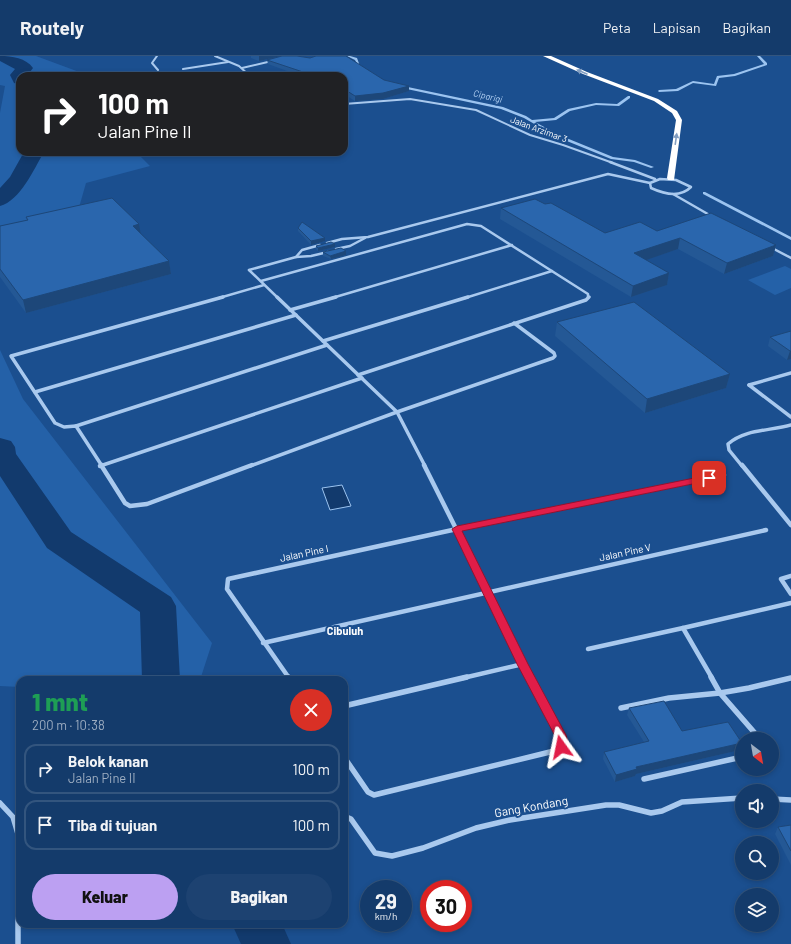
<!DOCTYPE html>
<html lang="id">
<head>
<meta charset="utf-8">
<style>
  :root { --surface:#143b6b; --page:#1d4271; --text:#f1f3f6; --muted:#9dadc1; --line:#33557e; --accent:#bca0f2 }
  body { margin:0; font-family:Barlow,sans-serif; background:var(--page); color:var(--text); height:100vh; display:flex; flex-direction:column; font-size:15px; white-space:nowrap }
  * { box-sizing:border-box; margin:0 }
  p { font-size:13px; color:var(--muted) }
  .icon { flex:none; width:22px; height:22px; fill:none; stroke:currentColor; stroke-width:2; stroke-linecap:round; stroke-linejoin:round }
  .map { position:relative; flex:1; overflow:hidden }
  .panel { position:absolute; left:16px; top:620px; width:332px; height:252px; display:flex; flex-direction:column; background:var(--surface); border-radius:12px; box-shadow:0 2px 6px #0003,0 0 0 1px var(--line) }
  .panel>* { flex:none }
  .top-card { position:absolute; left:16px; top:16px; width:332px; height:84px; border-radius:12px; box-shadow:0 2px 6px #0003,0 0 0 1px var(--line); background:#202124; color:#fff; overflow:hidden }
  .needle { width:26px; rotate:149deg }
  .tools { position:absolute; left:735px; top:676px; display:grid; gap:8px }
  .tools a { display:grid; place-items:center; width:44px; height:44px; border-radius:50%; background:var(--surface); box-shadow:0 2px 6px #0003,0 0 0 1px var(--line); font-size:20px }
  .speed { position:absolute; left:360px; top:824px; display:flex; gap:8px; font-size:20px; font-weight:700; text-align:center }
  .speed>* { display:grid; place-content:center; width:52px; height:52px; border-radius:50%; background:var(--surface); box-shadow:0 2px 6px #0003,0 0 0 1px var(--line); line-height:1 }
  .speed small { font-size:10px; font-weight:400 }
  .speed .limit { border:6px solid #d22; background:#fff; color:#111 }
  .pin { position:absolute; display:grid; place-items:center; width:34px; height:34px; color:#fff; margin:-17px; border-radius:8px; box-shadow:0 2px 6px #0006 }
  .me { position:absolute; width:44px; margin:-22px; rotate:348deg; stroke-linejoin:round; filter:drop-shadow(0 0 3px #0008) }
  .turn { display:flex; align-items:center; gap:14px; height:84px; padding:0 16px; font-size:18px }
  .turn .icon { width:52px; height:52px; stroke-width:2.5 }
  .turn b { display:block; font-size:28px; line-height:34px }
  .round { display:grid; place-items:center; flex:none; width:42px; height:42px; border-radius:21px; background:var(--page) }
  .summary { display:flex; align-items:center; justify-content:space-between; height:68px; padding:0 16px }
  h1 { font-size:24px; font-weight:800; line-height:30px; color:#1e9e55 }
  .button { display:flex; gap:8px; margin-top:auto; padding:8px 16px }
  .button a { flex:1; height:46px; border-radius:24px; background:var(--accent); color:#111; font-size:16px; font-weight:800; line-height:46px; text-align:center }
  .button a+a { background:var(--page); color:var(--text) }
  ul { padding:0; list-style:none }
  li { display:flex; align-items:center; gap:12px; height:50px; margin:0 8px 6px; padding:0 8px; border:2px solid var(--line); border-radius:12px }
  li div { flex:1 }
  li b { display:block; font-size:15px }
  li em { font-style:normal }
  header { display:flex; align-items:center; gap:24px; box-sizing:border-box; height:56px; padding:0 20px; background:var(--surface); border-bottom:1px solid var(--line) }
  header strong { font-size:19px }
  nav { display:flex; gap:22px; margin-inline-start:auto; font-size:14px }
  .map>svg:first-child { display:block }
</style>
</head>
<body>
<header>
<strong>Routely</strong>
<nav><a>Peta</a><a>Lapisan</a><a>Bagikan</a></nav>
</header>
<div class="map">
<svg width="791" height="888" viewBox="0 0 791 888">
  <rect width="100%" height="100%" fill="#1b4f8f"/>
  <g fill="#2461a8">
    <polygon points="0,0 36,0 90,20 20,20 20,96 136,96 150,110 86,127 78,155 0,177 0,57 5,30 0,29"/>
    <polygon points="785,210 791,213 791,232 775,239 748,224"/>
    <polygon points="0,294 23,343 212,587 200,624 20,624 20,631 0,630"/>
  </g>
  <polygon fill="#123a6d" stroke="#9cc4f0" points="342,429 351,450 330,454 322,432"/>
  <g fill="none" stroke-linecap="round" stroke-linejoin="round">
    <g fill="#9cc4f0" fill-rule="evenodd">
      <polygon points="347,0 350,0 357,2 361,13 359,12 355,4"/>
      <polygon points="757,0 760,0 767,7 767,9 735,20 719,22 716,30 693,27 678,35 659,36 658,35 659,34 676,33 693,25 714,28 717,20 734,18 764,8"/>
      <polygon points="403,30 503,51 526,60 532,64 554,62 568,53 596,47 617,48 628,40 630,40 630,42 619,50 596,49 570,55 556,64 535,66 559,79 613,101 635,104 654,111 651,112 634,106 611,103 557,81 524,62 501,53 402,32 402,30"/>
      <polygon points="703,136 705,136 791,181 791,184 703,138"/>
    </g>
    <g fill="#123a6d" fill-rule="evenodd">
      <path d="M0 0C12 0 26 2 33 12L27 20H20V29L14 27 10 19 15 13 0 5Z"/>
      <path d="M24 96H44C34 113 20 145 0 150V132L10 121Z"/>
      <polygon points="0,382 11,385 15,391 16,398 71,476 171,541 176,550 180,624 142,624 140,556 47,492 0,420"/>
      <polygon points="232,868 282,868 291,888 241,888"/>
    </g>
    <g stroke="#a9c9ee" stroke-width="2">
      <polyline points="157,0 152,7 158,14"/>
      <polyline points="215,0 239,10 250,20"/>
      <polyline points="242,12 272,5"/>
      <polyline points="183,13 228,6"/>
      <polyline points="344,48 410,43 476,54 530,79 563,89 613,107"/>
    </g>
    <g stroke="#a9c9ee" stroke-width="2.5">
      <polyline points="610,106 655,123"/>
      <path d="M660 123 676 124 691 131C680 142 664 138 651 132L650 127Z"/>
      <polyline points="673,138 713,161"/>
      <polyline points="327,187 342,183 368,181 608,118 650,127"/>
      <polyline points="772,192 791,202"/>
      <polyline points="336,193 350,190 365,182"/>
      <polyline points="296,201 302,194 320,189"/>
      <polyline points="249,214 278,242"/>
      <polyline points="249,214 296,201 311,200 328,196"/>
      <polyline points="261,225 467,168 481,170 588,238 588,242"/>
      <polyline points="219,242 264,229"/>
      <polyline points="332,242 512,189"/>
      <polyline points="465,242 552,215"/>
    </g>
    <g stroke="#a9c9ee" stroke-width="3.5">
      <polyline points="277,241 397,356 425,410"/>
      <polyline points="290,254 336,241"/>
      <polyline points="323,285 468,241"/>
      <polyline points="358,319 586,244 589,241"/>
      <polyline points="749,329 791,361"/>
      <polyline points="749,329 791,317"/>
      <polyline points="35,336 296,259"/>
      <polyline points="76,370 327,289"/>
      <polyline points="100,410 362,322"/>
      <polyline points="102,410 76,370 64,371 55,367 11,300 223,241"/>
      <polyline points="250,410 397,356 553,302 555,300 554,297 514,267"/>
      <path d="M742 410 729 394 728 388C745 373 770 375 791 369"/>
    </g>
    <g stroke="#a9c9ee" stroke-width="4.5">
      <polyline points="101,409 125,447 130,450 147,448 252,409"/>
      <polyline points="424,409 531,622"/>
      <polyline points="742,409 791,469"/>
      <polyline points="100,410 102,409"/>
      <polyline points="791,520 781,523 791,538"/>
      <polyline points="263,587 766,474"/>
      <polyline points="588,593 683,572"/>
      <polyline points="289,622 227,533 228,523 457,473 724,419"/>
      <polyline points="463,622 523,608"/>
      <polyline points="712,622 683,572 791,547"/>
    </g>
    <g stroke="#a9c9ee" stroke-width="5.5">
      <polyline points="288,621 290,624"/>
      <polyline points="711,621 720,637 760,683"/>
      <polyline points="344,650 467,621"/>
      <polyline points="621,652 669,642 720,637 749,632 791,622"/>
      <polyline points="344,701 368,736 374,739 554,695 561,691 561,679 530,621"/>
      <polyline points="644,723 742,701"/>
      <polyline points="772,743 791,744"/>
      <polyline points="0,747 13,761 18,778 18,888"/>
      <polyline points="344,760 351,763 375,797 392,800 423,792 476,772 510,764 606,749 619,749 651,757 662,755 682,746 742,742"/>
    </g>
    <polygon fill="#fff" fill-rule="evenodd" points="543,0 551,0 587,16 658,43 677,55 682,64 674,124 668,124 667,122 676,64 672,57 654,45 583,18"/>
  </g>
  <g fill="#245895">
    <polygon points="251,0 281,0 259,5 251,2"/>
    <polygon points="267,4 384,24 409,30 409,35 383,43 355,45 344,38 344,20 301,20 268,8"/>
    <polygon points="545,148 605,177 657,175 776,189 773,200 724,218 678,193 645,204 669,217 667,229 631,241 500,163 501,152"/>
    <polygon points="26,161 140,177 169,205 171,218 26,257 0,221 0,170 27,164"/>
    <polygon points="298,172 325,182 325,185 311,189 298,175"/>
    <polygon points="335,188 335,191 318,195 316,193 316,190"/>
    <polygon points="323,196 346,199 331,203 323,200"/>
    <polygon points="557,266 730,318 726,332 645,357 555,280"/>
    <polygon points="791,275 791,303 787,304 768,290 770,281"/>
    <polygon points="629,652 682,675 740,694 636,718 635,720 615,726 603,703 604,696 644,686 627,659"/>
    <polygon points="791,769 791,809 775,778 778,771"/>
  </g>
  <g fill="#1d4779">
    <polygon points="259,0 281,0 259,5"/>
    <polygon points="409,30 409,35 383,43 355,45 355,40"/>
    <polygon points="139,168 141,180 133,170"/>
    <polygon points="325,182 325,185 311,189 311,185"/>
    <polygon points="680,182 678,193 632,209 634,197"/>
    <polygon points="335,188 335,191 318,195 318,192"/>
    <polygon points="776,189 773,200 724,218 727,207"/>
    <polygon points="346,195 346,199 331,203 330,200"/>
    <polygon points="169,205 171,218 26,257 23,244"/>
    <polygon points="669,217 667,229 631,241 633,230"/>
    <polygon points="790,295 791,295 791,303 787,304"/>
    <polygon points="730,318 726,332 645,357 647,343"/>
    <polygon points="742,687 740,694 636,718 635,720 615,726 616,719 636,711"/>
  </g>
  <g fill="#2a66ad" stroke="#1d4779">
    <polygon points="282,0 297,0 310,2 316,0 346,0 384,24 409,30 383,37 355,40 344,33 344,20 315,20 267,4"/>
    <polygon points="112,142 139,168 133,170 169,205 23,244 0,213 0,170 28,164 26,161"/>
    <polygon points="535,143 545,148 551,147 605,177 640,166 657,175 711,157 776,189 727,207 680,182 634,197 669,217 633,230 501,152"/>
    <polygon points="302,166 325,182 311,185 298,172"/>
    <polygon points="331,186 335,188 318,192 316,190"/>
    <polygon points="341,192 346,195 330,200 323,196"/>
    <polygon points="634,246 730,318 647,343 557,266"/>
    <polygon points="791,275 791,295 790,295 770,281"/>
    <polygon points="664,645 682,675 728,666 742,687 636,711 637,713 616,719 604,696 649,685 629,652"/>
    <polygon points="791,769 791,795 778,771"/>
  </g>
  <defs><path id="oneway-solid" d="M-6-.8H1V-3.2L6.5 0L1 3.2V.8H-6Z"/></defs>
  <g fill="#829ec1">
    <use href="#oneway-solid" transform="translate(582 16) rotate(-157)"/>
    <use href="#oneway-solid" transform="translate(676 83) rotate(-82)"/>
  </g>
  <polygon fill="#e11d48" stroke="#92132f" points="709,419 714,422 712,424 462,475 528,608 566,679 568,686 565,695 561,696 557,695 555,691 556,686 555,680 517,608 452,473 457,470"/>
  <g text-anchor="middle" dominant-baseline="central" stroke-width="4" stroke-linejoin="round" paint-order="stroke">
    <g font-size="9" font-style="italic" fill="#b5d3f5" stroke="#1b4f8f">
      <text transform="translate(488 40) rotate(13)">Ciparigi</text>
    </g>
    <g font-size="9" fill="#fff" stroke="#1b4f8f">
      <text transform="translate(539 73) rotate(20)">Jalan Arzimar 3</text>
    </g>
    <g font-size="10" fill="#fff" stroke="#1b4f8f">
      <text transform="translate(625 496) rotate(-12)">Jalan Pine V</text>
      <text transform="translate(304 497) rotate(-12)">Jalan Pine I</text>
    </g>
    <g font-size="11" font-weight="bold" fill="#fff" stroke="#1b4f8f">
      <text x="345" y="574">Cibuluh</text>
    </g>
    <g font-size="12" fill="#fff" stroke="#1b4f8f">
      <text transform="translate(531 750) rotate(-10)">Gang Kondang</text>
    </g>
  </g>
</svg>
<div class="tools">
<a><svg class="needle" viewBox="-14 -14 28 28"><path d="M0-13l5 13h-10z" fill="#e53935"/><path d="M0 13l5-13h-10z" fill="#9dadc1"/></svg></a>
<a><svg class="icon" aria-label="sound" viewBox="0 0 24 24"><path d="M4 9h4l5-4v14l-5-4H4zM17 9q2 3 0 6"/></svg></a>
<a><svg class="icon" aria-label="search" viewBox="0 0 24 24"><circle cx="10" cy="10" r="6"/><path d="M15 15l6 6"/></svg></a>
<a><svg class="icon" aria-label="layers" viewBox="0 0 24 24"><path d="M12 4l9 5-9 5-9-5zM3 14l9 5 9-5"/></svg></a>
</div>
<div class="speed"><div>29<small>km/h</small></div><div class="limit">30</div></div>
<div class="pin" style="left:709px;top:422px;background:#d93025"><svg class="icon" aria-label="arrive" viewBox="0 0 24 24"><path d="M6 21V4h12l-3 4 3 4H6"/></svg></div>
<svg class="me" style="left:561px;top:691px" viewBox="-20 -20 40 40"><path d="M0-17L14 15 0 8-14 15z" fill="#e11d48" stroke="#fff" stroke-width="4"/></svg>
<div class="top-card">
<div class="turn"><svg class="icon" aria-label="right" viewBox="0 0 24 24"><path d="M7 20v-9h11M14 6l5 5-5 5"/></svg><div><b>100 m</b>Jalan Pine II</div></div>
</div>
<section class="panel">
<div class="summary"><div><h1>1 mnt</h1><p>200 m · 10:38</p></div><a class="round" style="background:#d93025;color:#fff"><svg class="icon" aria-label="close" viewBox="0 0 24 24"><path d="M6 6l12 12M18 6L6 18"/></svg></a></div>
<ul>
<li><svg class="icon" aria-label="right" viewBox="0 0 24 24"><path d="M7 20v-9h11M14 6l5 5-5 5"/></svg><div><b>Belok kanan</b><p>Jalan Pine II</p></div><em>100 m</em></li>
<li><svg class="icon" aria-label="arrive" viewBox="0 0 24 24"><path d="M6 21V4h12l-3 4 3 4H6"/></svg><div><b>Tiba di tujuan</b></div><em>100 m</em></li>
</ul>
<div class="button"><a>Keluar</a><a>Bagikan</a></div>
</section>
</div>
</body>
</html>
